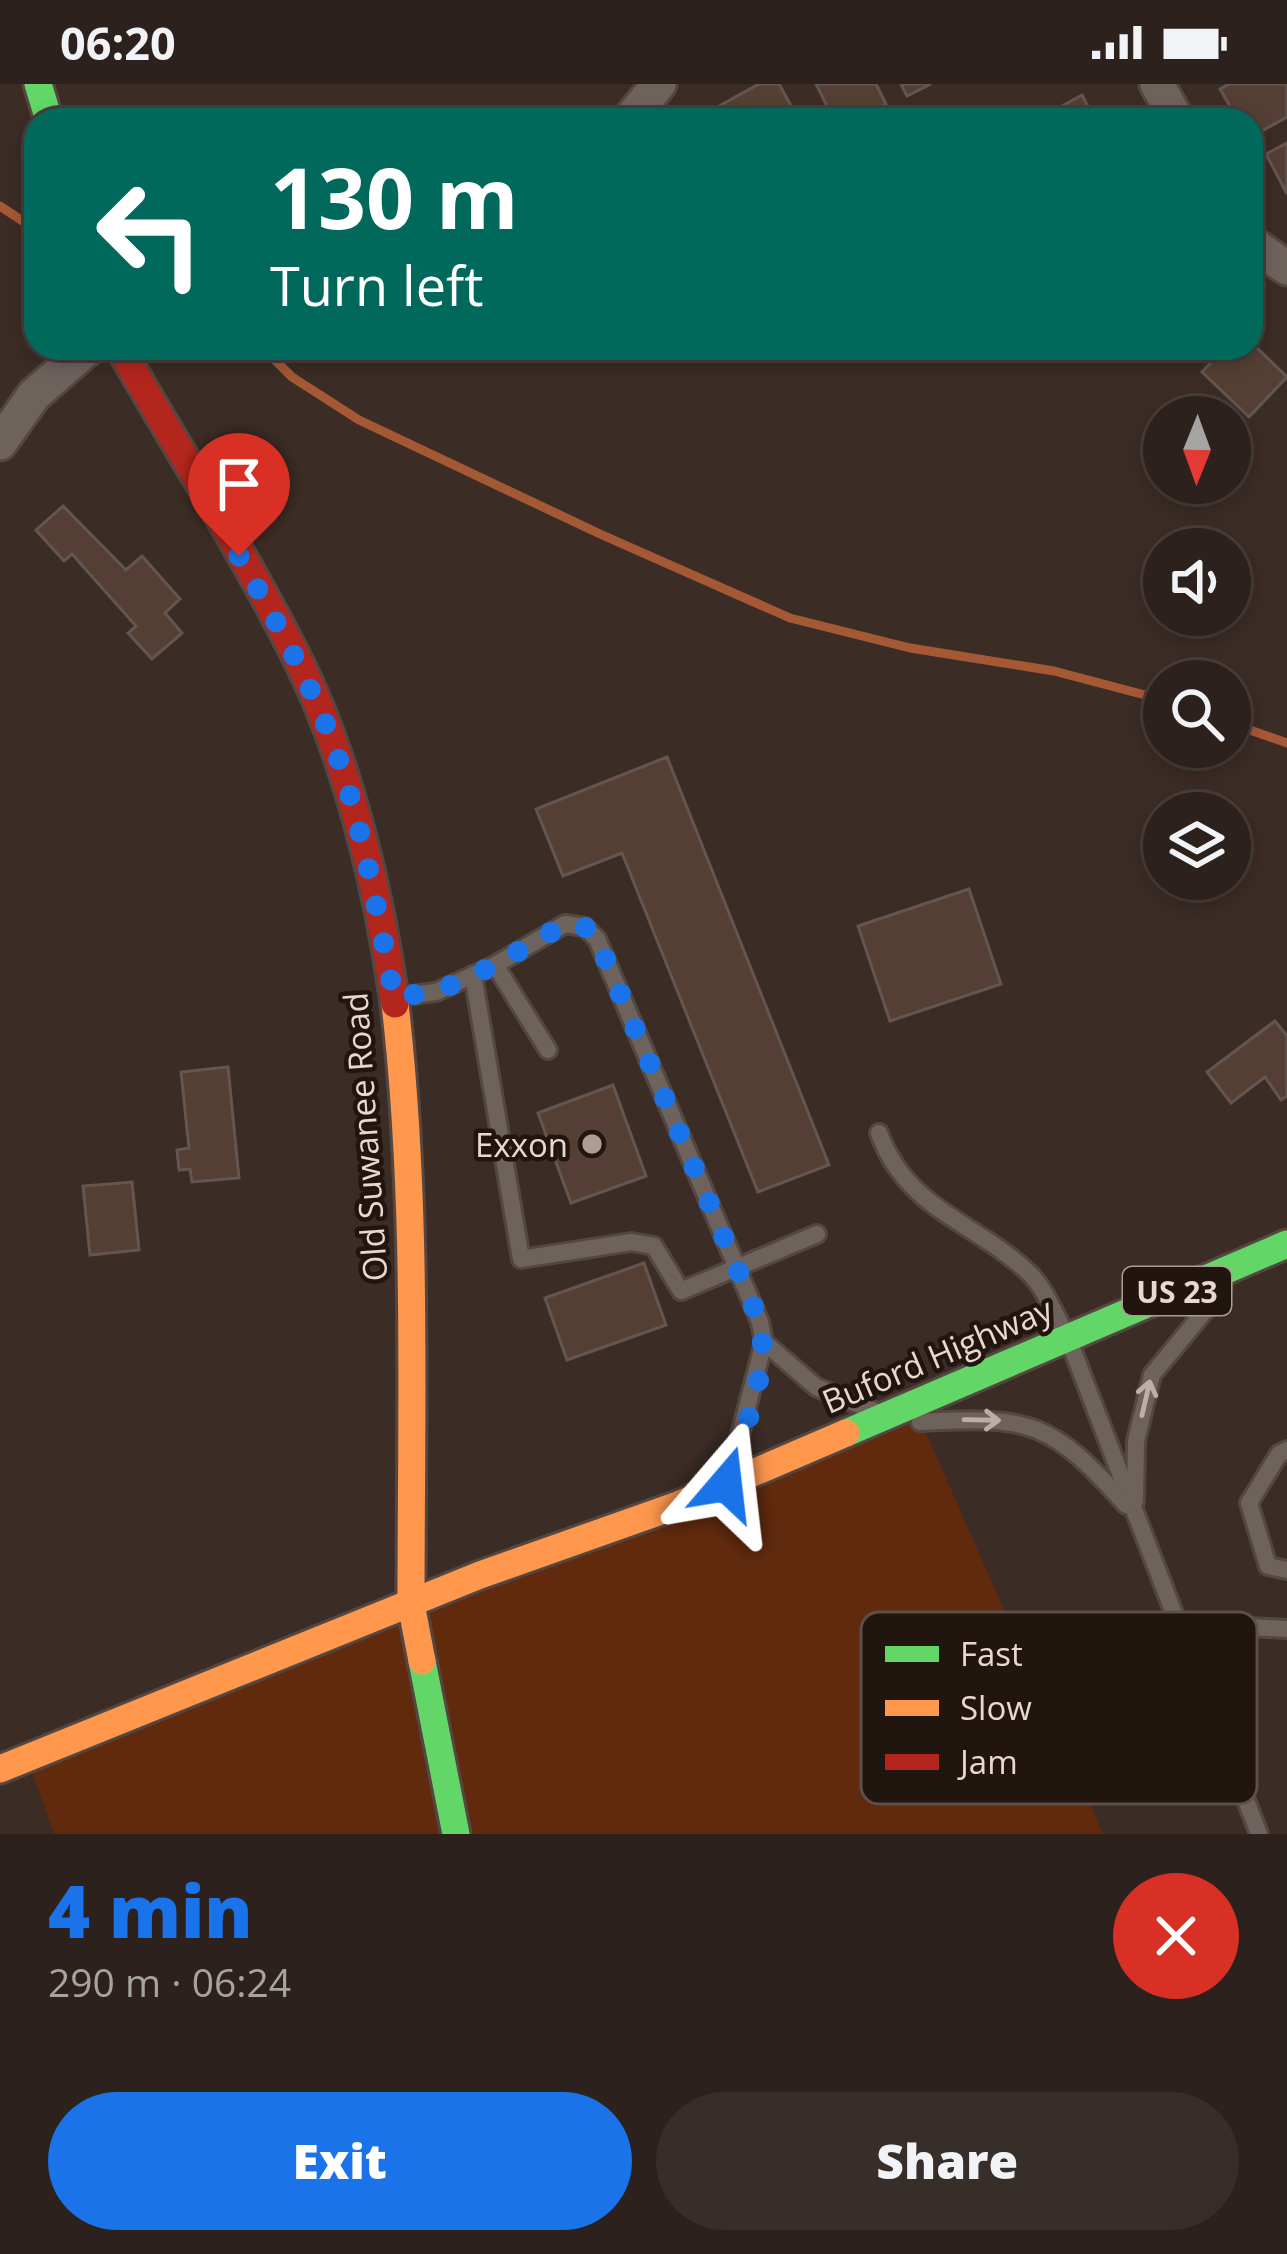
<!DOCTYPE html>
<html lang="en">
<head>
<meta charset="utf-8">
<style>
  :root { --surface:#2c211c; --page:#382e29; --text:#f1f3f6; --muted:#a6a3a3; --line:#483e3b; --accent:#1a73e8 }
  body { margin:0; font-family:"Open Sans",sans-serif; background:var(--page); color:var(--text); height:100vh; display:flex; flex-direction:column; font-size:45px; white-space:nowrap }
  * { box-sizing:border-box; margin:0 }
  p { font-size:39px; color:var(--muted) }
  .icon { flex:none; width:66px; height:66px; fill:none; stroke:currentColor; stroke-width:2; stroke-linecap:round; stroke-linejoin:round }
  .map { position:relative; height:1750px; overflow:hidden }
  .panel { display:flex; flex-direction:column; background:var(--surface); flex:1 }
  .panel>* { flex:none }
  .guide { position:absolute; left:24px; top:24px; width:1239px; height:252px; border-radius:36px; box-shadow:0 6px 18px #0003,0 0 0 3px var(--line); background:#00695c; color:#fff; overflow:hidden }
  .needle { width:78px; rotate:181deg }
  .controls { position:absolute; left:1143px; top:312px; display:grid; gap:24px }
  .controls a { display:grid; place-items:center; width:108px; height:108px; border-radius:50%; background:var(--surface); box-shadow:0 6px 18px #0003,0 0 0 3px var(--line); font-size:60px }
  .pin { position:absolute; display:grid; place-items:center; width:102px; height:102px; color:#fff; margin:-123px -51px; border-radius:50% 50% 50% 0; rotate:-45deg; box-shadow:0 0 12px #0007 }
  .pin .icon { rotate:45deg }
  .me { position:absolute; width:132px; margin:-66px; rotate:17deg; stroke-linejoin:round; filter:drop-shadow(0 0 9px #0008) }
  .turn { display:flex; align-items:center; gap:42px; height:252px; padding:0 48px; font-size:54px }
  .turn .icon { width:156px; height:156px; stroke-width:2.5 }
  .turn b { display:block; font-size:84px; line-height:102px }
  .round { display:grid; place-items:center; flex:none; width:126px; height:126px; border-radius:63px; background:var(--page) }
  .head { display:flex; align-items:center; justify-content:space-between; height:204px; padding:0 48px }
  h1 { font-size:72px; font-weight:800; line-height:90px; color:var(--accent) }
  .action { display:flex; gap:24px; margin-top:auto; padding:24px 48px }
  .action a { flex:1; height:138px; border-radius:72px; background:var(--accent); color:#fff; font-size:48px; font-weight:800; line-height:138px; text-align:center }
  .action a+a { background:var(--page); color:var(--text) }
  .status { display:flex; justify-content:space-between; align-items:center; height:84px; padding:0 60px; background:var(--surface); direction:ltr }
  .status svg { height:33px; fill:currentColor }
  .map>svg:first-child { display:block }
</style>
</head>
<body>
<div class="status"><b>06:20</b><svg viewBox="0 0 49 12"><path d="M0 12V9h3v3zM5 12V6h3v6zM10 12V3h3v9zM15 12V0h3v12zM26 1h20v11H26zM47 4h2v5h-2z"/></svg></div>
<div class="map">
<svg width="1287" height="1750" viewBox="0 0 1287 1750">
  <rect width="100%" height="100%" fill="#3b2c25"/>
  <polygon fill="#612a0d" points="919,1333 1103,1750 54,1750 32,1688"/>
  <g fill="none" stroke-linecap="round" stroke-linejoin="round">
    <g stroke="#a55834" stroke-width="9">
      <polyline points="0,122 36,146"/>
      <polyline points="263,264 292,293 359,336 600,450 790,534 910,564 1054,587 1164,616"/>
      <polyline points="1230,639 1287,659"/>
    </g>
  </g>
  <g fill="#553f34" stroke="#635650" stroke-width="3">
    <polygon points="759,0 779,0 799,36 725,36 717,23"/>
    <polygon points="816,0 876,0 886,20 853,36 834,36"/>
    <polygon points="901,0 931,0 907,12"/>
    <polygon points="1229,0 1287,0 1287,33 1251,53 1251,36 1238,36 1220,5"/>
    <polygon points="1082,11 1094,34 1103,29 1107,36 1043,36 1042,33"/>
    <polygon points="1287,59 1287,110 1266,70"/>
    <polygon points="1251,258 1287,293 1249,333 1202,288 1225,264 1251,264"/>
    <polygon points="63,422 126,486 142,472 180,515 165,529 182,549 152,575 128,549 136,542 72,470 64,477 36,446"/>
    <polygon points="667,673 829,1081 758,1108 622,769 563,792 536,725"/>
    <polygon points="969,805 1001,900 890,937 858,842"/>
    <polygon points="1275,937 1287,952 1287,1012 1281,1016 1265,993 1231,1019 1207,988"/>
    <polygon points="228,983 239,1094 192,1098 190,1085 179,1086 177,1066 189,1064 181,988"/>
    <polygon points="613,1001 646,1092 571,1119 538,1029"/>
    <polygon points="132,1098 139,1166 90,1171 83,1102"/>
    <polygon points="644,1179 666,1241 567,1276 545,1214"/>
  </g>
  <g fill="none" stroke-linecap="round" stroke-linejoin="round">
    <defs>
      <g id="lane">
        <polyline points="495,881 548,966"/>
        <polyline points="473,891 521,1175 631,1158 654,1162 681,1207 817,1150"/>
        <polyline points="395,913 436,908 495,881 565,840 585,843 597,855 760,1238 764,1258 730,1389"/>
        <path d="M879 1049C907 1126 974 1137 1029 1189 1046 1205 1056 1234 1068 1254L1259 1750"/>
        <polyline points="764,1258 816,1303 874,1327"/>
        <path d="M920 1338C1031 1332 1051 1337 1126 1421"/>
        <polyline points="1287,1366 1279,1370 1249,1419 1268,1482 1287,1486"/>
        <polyline points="1135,1417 1136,1357 1152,1291 1222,1206"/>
        <polyline points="1177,1539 1287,1545"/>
      </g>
      <g id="street">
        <polyline points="1157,0 1177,36"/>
        <polyline points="629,36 659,0"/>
        <polyline points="1251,159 1287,184"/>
        <polyline points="0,359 34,311 88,264"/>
      </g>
      <g id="fast">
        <polyline points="38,0 49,36"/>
        <polyline points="846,1349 1287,1160"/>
        <polyline points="422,1577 456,1750"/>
      </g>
      <g id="slow">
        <path d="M395 920C418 1119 411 1320 411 1520L422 1577"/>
        <polyline points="0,1685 480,1491 678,1421 846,1349"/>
      </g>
      <path id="jam" d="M120 264C178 365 241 464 294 568 347 671 379 805 395 920"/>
    </defs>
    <use href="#lane" stroke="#544742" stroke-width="22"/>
    <use href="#street" stroke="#544742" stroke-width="39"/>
    <use href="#fast" stroke="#544742" stroke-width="33"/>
    <use href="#slow" stroke="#544742" stroke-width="33"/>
    <use href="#jam" stroke="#544742" stroke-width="33"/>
    <use href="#lane" stroke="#6e625d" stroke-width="16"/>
    <use href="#street" stroke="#6e625d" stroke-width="33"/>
    <use href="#fast" stroke="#63d668" stroke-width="27"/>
    <use href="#slow" stroke="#ff974d" stroke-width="27"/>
    <use href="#jam" stroke="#b3261e" stroke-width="27"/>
  </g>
  <defs><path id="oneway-shaft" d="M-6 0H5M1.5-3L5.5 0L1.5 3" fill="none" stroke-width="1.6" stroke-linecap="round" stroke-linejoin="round" transform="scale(3)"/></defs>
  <g stroke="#bfaea7">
    <use href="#oneway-shaft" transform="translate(1146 1314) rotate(-77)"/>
    <use href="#oneway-shaft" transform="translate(982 1336) rotate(1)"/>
  </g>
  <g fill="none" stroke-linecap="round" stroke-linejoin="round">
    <path stroke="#1a73e8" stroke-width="21" stroke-dasharray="0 37.8" d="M239 472C270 526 300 579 324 636 360 724 376 820 394 913L436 908 495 881 565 840 585 843 597 855 760 1238C771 1289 741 1352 726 1400"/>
  </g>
  <circle fill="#ad9b94" stroke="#21150f" stroke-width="4.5" cx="592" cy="1060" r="12"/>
  <g text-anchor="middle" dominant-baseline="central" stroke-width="9" stroke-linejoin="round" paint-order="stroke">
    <rect fill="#21150f" stroke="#ae9d95" stroke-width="3" x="1123" y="1183" width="108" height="48" rx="9"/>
    <g font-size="30" font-weight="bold" fill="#ead7cf">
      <text x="1177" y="1207">US 23</text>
    </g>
    <g font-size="33" fill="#ead7cf" stroke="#21150f">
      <text transform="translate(365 1053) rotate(-94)">Old Suwanee Road</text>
      <text transform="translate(937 1271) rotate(-23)">Buford Highway</text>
    </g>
    <g font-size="33" fill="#ead7cf" stroke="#21150f" text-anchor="end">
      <text x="568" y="1060">Exxon</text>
    </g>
  </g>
  <rect x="861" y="1528" width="396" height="192" rx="18" fill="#21150f" stroke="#5d4f49" stroke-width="3"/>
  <rect x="885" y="1562" width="54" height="16" fill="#63d668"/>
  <rect x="885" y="1616" width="54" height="16" fill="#ff974d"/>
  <rect x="885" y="1670" width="54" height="16" fill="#b3261e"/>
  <g font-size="33" fill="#ead7cf">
    <text x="960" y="1582">Fast</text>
    <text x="960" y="1636">Slow</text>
    <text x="960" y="1690">Jam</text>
  </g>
</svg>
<div class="controls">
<a><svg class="needle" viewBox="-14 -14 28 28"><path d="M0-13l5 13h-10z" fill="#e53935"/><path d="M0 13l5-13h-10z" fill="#a6a3a3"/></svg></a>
<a><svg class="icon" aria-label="sound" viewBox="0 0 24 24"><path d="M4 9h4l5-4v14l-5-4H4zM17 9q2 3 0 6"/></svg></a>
<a><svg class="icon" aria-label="search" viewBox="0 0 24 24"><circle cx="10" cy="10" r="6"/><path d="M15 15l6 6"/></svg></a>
<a><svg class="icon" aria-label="layers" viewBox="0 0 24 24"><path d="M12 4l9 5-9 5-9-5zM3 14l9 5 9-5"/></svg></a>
</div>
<div class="pin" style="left:239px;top:472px;background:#d93025"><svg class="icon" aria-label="arrive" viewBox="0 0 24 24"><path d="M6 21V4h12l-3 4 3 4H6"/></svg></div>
<svg class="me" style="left:726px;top:1400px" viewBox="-20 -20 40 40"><path d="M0-17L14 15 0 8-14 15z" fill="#1a73e8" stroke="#fff" stroke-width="4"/></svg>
<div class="guide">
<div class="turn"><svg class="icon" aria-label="left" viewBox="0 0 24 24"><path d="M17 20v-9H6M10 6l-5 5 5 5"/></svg><div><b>130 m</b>Turn left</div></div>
</div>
</div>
<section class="panel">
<div class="head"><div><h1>4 min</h1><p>290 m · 06:24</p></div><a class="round" style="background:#d93025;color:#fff"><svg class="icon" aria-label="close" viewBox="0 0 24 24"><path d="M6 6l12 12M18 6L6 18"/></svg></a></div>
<div class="action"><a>Exit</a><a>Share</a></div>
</section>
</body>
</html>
